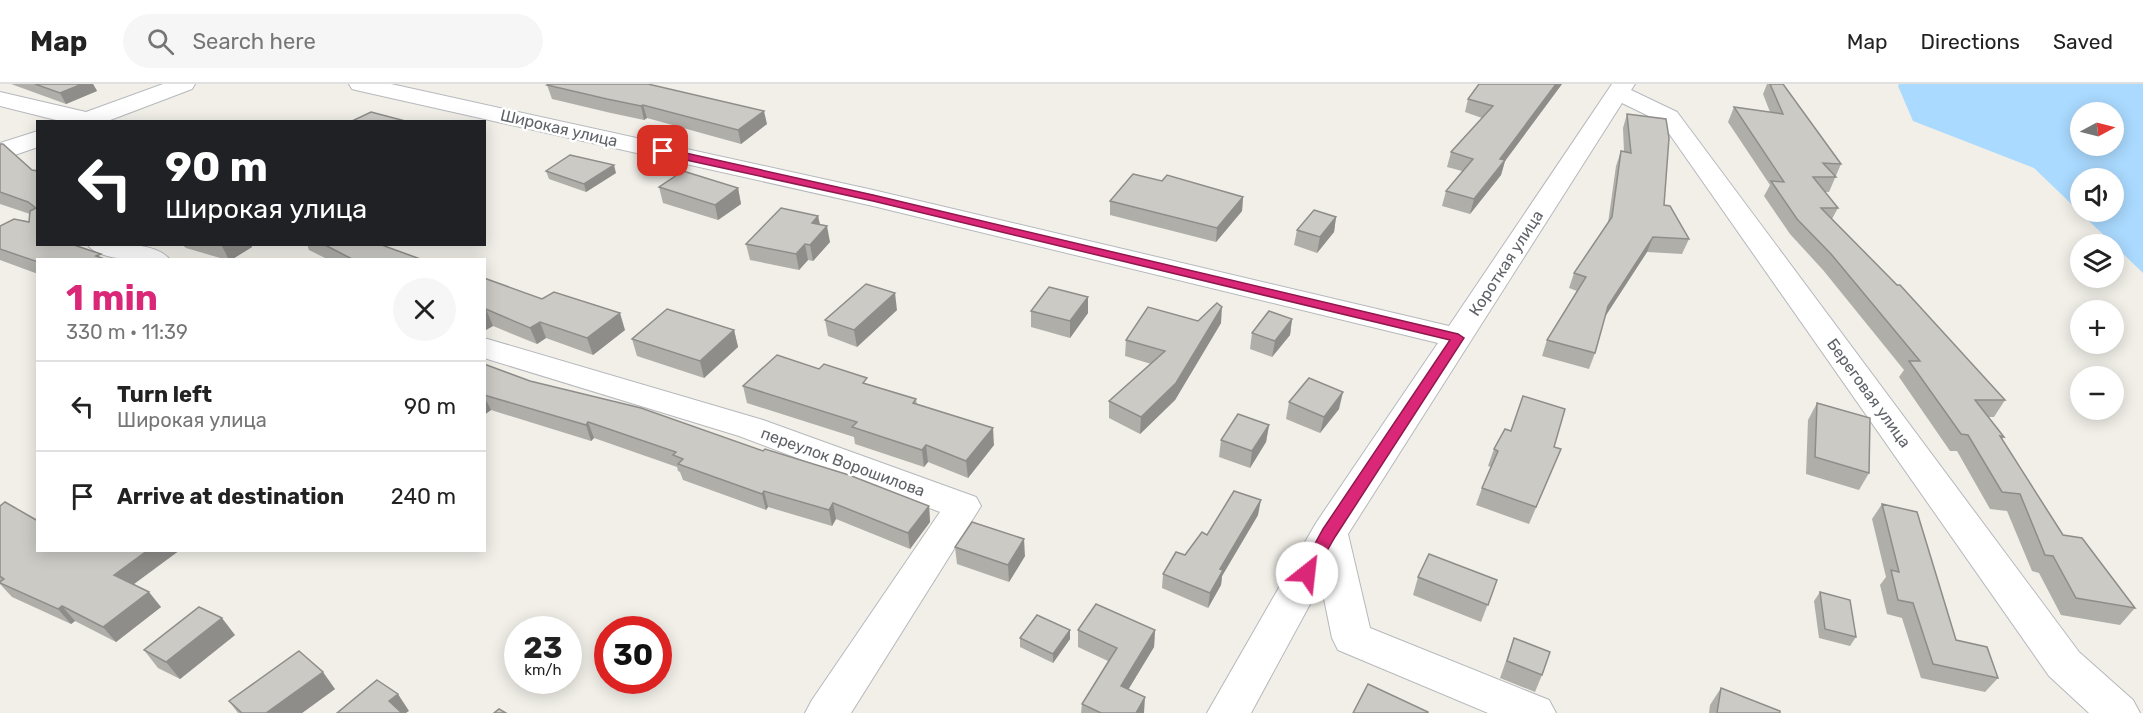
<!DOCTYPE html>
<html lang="en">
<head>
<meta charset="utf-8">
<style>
  :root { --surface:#fff; --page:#f6f6f6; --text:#222; --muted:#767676; --line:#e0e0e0; --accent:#db2777 }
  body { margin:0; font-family:Rubik,sans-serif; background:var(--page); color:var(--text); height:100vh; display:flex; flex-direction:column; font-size:22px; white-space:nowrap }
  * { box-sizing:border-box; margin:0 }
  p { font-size:20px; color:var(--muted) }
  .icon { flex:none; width:33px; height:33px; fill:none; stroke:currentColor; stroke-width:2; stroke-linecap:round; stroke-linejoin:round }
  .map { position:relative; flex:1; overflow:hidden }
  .sheet { position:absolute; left:36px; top:174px; width:450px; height:294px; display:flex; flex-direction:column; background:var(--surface); border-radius:0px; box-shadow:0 3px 15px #0003 }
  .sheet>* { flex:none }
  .banner { position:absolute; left:36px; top:36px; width:450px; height:126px; border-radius:0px; box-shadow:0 3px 15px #0003; background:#202124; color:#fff; overflow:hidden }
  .needle { width:39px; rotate:83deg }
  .buttons { position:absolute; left:2070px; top:18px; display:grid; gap:12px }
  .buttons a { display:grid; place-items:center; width:54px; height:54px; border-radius:50%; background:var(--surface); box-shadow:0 3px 15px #0003; font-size:30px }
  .speed { position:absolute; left:504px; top:532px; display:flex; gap:12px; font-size:30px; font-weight:700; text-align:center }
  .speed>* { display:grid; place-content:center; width:78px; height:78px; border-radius:50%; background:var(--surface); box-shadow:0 3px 15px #0003; line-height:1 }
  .speed small { font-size:15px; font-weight:400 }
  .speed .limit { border:9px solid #d22; background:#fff; color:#111 }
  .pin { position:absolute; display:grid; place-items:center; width:51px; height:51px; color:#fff; margin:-26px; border-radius:12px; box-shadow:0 3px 9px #0006 }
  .me { position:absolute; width:66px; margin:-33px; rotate:29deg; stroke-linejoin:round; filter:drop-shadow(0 0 4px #0008) }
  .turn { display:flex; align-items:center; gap:21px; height:126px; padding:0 30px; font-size:27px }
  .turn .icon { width:78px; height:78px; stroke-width:2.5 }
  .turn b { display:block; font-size:42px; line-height:51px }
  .round { display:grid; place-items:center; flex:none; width:63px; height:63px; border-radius:32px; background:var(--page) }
  .head { display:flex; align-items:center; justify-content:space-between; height:102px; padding:0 30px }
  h1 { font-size:36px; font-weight:700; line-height:45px; color:var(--accent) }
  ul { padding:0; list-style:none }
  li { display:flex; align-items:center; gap:18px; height:90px; padding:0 30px; border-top:2px solid var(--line) }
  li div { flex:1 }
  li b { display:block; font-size:22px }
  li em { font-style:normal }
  header { display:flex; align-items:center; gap:36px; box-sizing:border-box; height:84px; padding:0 30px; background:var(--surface); border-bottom:2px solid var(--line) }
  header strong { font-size:28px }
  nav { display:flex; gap:33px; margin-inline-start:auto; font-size:21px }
  .search { width:420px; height:54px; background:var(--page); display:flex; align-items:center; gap:15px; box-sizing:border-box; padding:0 21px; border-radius:33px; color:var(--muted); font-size:22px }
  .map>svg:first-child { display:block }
</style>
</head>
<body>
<header>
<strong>Map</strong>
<div class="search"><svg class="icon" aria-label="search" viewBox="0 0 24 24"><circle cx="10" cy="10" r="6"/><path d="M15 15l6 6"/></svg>Search here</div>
<nav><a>Map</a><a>Directions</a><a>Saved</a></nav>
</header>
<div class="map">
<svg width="2143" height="629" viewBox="0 0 2143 629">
  <rect width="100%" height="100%" fill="#f1efe8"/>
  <path fill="#aadaff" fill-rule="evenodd" d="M1899 0H2143V189L2034 84 1913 37 1898 2ZM2080 28H2114V62H2080ZM2114 94V128H2080V94Z"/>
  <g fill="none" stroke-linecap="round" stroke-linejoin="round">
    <defs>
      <g id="minor">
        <polygon points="163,0 195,0 192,5 105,38 64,38 0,22 0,8 86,28"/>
        <polygon points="349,0 391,0 873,106 1449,242 1612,0 1635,0 1631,6 1677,28 2079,568 2133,616 2140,629 2089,629 2049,592 1661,38 1622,19 1348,450 1370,544 1549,616 1556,629 1488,629 1338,566 1332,554 1321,500 1251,629 1207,629 1316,439 1438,259 873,122 360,7 352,5"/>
        <polygon points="38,47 38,63 0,76 0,59"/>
        <path d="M87 160C108 160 157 157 170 176 149 176 100 179 87 160Z"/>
        <polygon points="484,254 763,336 976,413 981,422 851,629 805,629 812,616 940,428 739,352 484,274"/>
      </g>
    </defs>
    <use href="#minor" stroke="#b5b8bc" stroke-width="2"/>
    <use href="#minor" fill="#fff" fill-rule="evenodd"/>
  </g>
  <g fill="#afaea9">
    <polygon points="11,0 93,0 97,7 66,20"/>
    <polygon points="1479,0 1562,0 1505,77 1501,91 1470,130 1442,122 1446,107 1462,87 1447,83 1451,68 1482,34 1465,28 1468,15"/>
    <polygon points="1767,0 1783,0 1841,80 1829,108 1825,108 1838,124 1832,135 2005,316 1994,333 1988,333 2004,353 2002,355 2063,451 2135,524 2120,541 2061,531 2039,489 2032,487 2007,427 1990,425 1957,367 1950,367 1899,293 1904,286 1823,186 1790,150 1764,112 1770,101 1728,38 1734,23 1770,28 1763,10"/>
    <polygon points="547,1 767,40 741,60 647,34 644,36 611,29 552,15"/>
    <polygon points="1627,30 1664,121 1689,155 1682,170 1647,168 1605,233 1595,269 1589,285 1542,272 1547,256 1577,207 1569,204 1574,189 1608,139 1616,82 1621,67 1624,68 1623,44"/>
    <polygon points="0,60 32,86 38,87 38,190 0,176 0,142 29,138 30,130 0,120"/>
    <polygon points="546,87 616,89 586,108 549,95"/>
    <polygon points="1162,97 1243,113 1242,127 1216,158 1110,131 1110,117"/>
    <polygon points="659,103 738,104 741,120 718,136 663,119"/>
    <polygon points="818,132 820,140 830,158 813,177 808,176 799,186 750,176 746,160"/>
    <polygon points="1336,133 1334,148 1317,169 1294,161 1297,146"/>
    <polygon points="181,160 251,160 252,163 231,176 227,176 186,164"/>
    <polygon points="307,160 379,160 423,176 329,176 309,166"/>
    <polygon points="484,194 625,246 593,271 546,254 537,260 493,242 484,247"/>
    <polygon points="1088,213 1088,229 1070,254 1031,243 1031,227"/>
    <polygon points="897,226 857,263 828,252 825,236"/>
    <polygon points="1292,235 1290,251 1272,273 1250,265 1252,249"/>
    <polygon points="1198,237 1221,239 1175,316 1140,350 1109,334 1109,317 1151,280 1125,272 1126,256"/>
    <polygon points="734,246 738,263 704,294 637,272 632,255"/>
    <polygon points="484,280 530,297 763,367 929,422 930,438 910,465 836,435 832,442 768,423 766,426 683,396 680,388 678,387 677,383 594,354 591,357 491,326 484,331"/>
    <polygon points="819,285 916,315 917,321 994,361 968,394 928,378 924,383 855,360 854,353 747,319 743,302"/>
    <polygon points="1289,318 1339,325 1320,349 1286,335"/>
    <polygon points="1817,319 1869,389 1859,406 1806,390 1808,336"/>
    <polygon points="1269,341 1266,358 1250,384 1219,373 1221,356"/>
    <polygon points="1554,363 1554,382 1529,440 1476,421 1482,404 1491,383 1488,382 1494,365"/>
    <polygon points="1882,420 1956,556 1998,594 1985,608 1921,594 1902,534 1887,530 1880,501 1886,493 1872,435"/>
    <polygon points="0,422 38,466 180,466 133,500 161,523 116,558 75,537 71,540 12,513 0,500"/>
    <polygon points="1258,431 1222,492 1221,501 1208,524 1162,504 1163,490 1207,451"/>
    <polygon points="955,463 1025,472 1009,498 957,480"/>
    <polygon points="1418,493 1497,496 1481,538 1413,511"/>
    <polygon points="1820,508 1856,553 1850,562 1819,554 1814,517"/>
    <polygon points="1070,546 1070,555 1053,579 1020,563 1020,554"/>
    <polygon points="1078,546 1155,546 1154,563 1128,606 1144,629 1081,629 1082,620 1108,577 1078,563"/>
    <polygon points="235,551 180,595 158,584 144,566"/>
    <polygon points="1514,554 1542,591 1535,608 1500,594"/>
    <polygon points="1721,604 1780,629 1709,629 1710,621"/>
    <polygon points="335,605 302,629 238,629 229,617"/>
  </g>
  <g fill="#8f8d8a">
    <polygon points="82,0 93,0 97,7 66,20 60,9"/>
    <polygon points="1556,0 1562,0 1505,77 1501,91 1470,130 1474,115 1500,75"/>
    <polygon points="643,21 647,34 644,36 641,22"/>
    <polygon points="764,27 767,40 741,60 738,46"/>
    <polygon points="614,81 616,89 586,108 584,100"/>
    <polygon points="738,104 741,120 718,136 715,121"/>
    <polygon points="1243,113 1242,127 1216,158 1217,144"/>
    <polygon points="818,132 821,147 812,139"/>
    <polygon points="1336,133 1334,148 1317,169 1320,153"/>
    <polygon points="827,142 830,158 813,177 810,161"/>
    <polygon points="1653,153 1647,168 1602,237 1608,222"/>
    <polygon points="221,160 251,160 252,163 231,176 229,176"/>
    <polygon points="805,160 808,176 799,186 796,170"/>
    <polygon points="895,209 897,226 857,263 854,246"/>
    <polygon points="1088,213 1088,229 1070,254 1070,237"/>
    <polygon points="1222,223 1221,239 1175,316 1140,350 1141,333"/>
    <polygon points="486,225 493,242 484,247 484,226"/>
    <polygon points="620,229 625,246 593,271 587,254"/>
    <polygon points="1292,235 1290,251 1272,273 1275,257"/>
    <polygon points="540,238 546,254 537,260 530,244"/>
    <polygon points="734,246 738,263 704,294 700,277"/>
    <polygon points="1343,308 1339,325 1320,349 1324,333"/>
    <polygon points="484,312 491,326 484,331"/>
    <polygon points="588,338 594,354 591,357 586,341"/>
    <polygon points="1269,341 1266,358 1250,384 1252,367"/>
    <polygon points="993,344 994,361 968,394 966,377"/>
    <polygon points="926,361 928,378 924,383 922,366"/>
    <polygon points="764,407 768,423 766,426 762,410"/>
    <polygon points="1261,416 1258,431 1222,492 1221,501 1208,524 1210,509 1220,485"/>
    <polygon points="833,419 836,435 832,442 829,426"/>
    <polygon points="929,422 930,438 910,465 908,449"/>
    <polygon points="1024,455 1025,472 1009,498 1008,481"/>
    <polygon points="148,466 180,466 126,506 114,491"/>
    <polygon points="149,508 161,523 116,558 103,543"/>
    <polygon points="62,522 75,537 71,540 58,525"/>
    <polygon points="222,534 235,551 180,595 166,578"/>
    <polygon points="1070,546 1070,555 1053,579 1053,570"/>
    <polygon points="1155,546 1154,563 1120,619 1121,602"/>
    <polygon points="323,588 335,605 302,629 266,629"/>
    <polygon points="398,610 409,627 406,629 396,629 389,617"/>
    <polygon points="1145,613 1144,629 1136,629"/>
  </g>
  <g fill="#cccac5" stroke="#8f8d8a" stroke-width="1.5">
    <polygon points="35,0 82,0 60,9"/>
    <polygon points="549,0 648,0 764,27 738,46 643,21 641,22 607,15 547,1"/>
    <polygon points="1479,0 1556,0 1500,75 1505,76 1474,115 1446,107 1473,75 1451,68 1493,22 1468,15"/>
    <polygon points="1770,0 1783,0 1841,80 1823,79 1836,93 1813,93 1838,124 1821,124 1897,201 1900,201 2005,316 1975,316 2004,353 2000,352 2063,451 2082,454 2135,524 2076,514 2053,472 2045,471 2020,410 2002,408 1968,351 1961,350 1909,277 1920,277 1831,170 1797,135 1771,97 1784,98 1734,23 1783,30"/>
    <polygon points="371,28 409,38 350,38"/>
    <polygon points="1627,30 1666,35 1669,54 1664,121 1670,122 1689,155 1653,153 1608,222 1595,269 1547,256 1586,193 1574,189 1612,133 1621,67 1631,69"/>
    <polygon points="0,60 3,60 32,86 38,87 38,160 71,160 101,170 96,172 107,176 38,176 38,178 0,165 0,142 14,135 29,138 30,127 36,124 28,118 0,108"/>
    <polygon points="570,71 614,81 584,100 546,87"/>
    <polygon points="683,87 738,104 715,121 659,103"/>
    <polygon points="1133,90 1162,97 1167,91 1243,113 1217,144 1110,117"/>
    <polygon points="781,124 818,132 812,139 827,142 810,161 805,160 796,170 746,160"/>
    <polygon points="1314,126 1336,133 1320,153 1297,146"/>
    <polygon points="323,160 379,160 423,176 354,176"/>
    <polygon points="484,194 542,215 554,208 620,229 587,254 540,238 530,244 486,225 484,226"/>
    <polygon points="866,200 895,209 854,246 825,236"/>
    <polygon points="1049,203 1088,213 1070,237 1031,227"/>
    <polygon points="1217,219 1222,223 1176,299 1141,333 1109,317 1165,267 1126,256 1148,223 1198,237"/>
    <polygon points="667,225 734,246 700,277 632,255"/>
    <polygon points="1269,227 1292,235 1275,257 1252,249"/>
    <polygon points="777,271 819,285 824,280 867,294 863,299 916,315 913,319 993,344 966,377 926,361 922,366 852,343 857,338 743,302"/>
    <polygon points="484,280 530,297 641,324 763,367 765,365 849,391 929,422 908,449 833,419 829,426 764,407 762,410 678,380 683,375 673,371 676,368 588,338 586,341 484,311"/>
    <polygon points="1309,294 1343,308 1324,333 1289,318"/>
    <polygon points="1523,312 1565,325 1554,363 1561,365 1536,423 1482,404 1498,367 1494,365 1505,345 1511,347"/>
    <polygon points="1817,319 1870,334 1869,389 1815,373"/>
    <polygon points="1238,330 1269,341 1252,367 1221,356"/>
    <polygon points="1234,407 1261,416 1220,485 1223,486 1210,509 1163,490 1176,468 1185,471 1202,448 1207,451"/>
    <polygon points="5,418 38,437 38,466 148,466 114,491 149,508 103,543 62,522 58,525 0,499 0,498 4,495 0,492 0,422"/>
    <polygon points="1882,420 1917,428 1956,556 1987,563 1998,594 1933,580 1913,519 1898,516 1891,486 1899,488"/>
    <polygon points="972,438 1024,455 1008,481 955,463"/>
    <polygon points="1429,470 1497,496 1488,521 1418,493"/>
    <polygon points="1820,508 1850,516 1856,553 1825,545"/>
    <polygon points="1096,520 1155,546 1121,602 1145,613 1136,629 1101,629 1082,620 1117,564 1078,546"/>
    <polygon points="199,523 222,534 166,578 144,566"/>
    <polygon points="1037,531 1070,546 1053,570 1020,554"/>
    <polygon points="1514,554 1550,568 1542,591 1507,577"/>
    <polygon points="299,567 323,588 266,629 242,629 229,617"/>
    <polygon points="377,596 398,610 389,617 402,629 337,629"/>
    <polygon points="1368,600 1428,628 1428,629 1353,629"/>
    <polygon points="1721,604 1780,627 1780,629 1717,629"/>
    <polygon points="499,625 506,629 494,629"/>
  </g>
  <polygon fill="#db2777" stroke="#8e194d" stroke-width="1.5" points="663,64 873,111 1458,250 1464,254 1335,453 1312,493 1307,495 1301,493 1299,489 1323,445 1450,256 873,117 659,70 658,67"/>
  <g text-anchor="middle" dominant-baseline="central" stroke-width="5" stroke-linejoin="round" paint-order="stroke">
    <g font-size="16" fill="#5f6368" stroke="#fff">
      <text transform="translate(559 44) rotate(13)">Широкая улица</text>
      <text transform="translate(1506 179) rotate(-57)">Короткая улица</text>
      <text transform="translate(1869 309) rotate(54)">Береговая улица</text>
      <text transform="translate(843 378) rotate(20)">переулок Ворошилова</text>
    </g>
  </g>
</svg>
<div class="buttons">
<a><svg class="needle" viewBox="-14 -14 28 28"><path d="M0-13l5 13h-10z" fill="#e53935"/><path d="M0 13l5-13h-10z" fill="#767676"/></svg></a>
<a><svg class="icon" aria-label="sound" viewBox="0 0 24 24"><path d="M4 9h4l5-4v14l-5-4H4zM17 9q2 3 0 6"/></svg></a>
<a><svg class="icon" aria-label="layers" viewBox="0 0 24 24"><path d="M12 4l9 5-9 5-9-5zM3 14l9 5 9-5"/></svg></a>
<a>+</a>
<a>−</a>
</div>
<div class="speed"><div>23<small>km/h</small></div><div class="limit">30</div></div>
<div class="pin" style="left:663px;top:67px;background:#d93025"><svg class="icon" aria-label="arrive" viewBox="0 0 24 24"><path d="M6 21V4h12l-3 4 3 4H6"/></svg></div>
<svg class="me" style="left:1307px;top:489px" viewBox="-20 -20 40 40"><circle r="19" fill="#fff"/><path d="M0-13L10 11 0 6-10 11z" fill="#db2777"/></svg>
<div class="banner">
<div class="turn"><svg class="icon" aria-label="left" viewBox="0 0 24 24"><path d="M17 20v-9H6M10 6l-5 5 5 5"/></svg><div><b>90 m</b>Широкая улица</div></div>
</div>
<section class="sheet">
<div class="head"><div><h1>1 min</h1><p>330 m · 11:39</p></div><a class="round"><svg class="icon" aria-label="close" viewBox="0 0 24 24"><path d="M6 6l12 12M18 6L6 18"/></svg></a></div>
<ul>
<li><svg class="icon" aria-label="left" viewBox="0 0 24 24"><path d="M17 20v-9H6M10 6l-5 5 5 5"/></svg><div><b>Turn left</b><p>Широкая улица</p></div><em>90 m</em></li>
<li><svg class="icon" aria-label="arrive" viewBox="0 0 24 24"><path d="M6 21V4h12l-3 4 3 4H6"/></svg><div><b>Arrive at destination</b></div><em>240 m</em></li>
</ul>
</section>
</div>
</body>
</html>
